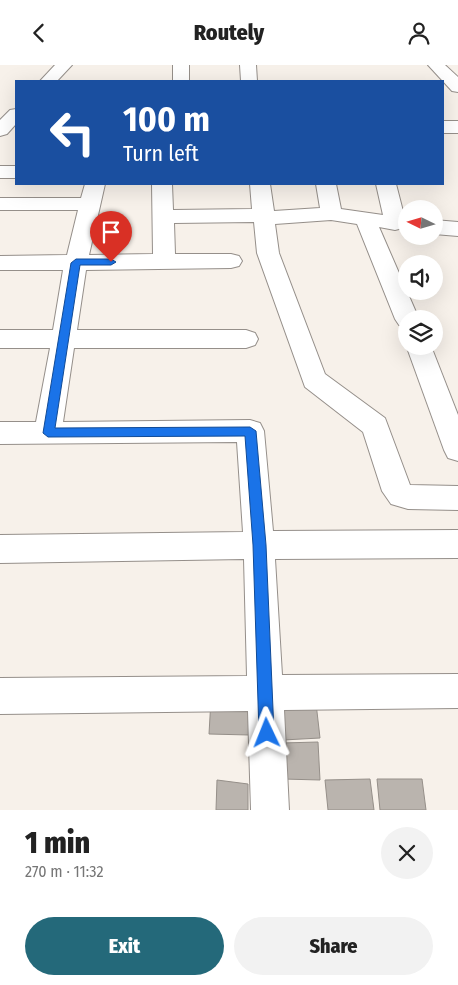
<!DOCTYPE html>
<html lang="en">
<head>
<meta charset="utf-8">
<style>
  :root { --surface:#fff; --page:#f2f2f2; --text:#222; --muted:#767676; --accent:#24697a }
  body { margin:0; font-family:"Fira Sans Condensed",sans-serif; background:var(--page); color:var(--text); height:100vh; display:flex; flex-direction:column; font-size:19px; white-space:nowrap }
  * { box-sizing:border-box; margin:0 }
  p { font-size:16px; color:var(--muted) }
  .icon { flex:none; width:28px; height:28px; fill:none; stroke:currentColor; stroke-width:2; stroke-linecap:round; stroke-linejoin:round }
  .map { position:relative; height:745px; overflow:hidden }
  .side { display:flex; flex-direction:column; background:var(--surface); flex:1 }
  .side>* { flex:none }
  .banner { position:absolute; left:15px; top:15px; width:429px; height:105px; border-radius:0px; box-shadow:0 5px 20px #0002; background:#1a4fa0; color:#fff; overflow:hidden }
  .needle { width:32px; rotate:275deg }
  .tools { position:absolute; left:398px; top:135px; display:grid; gap:10px }
  .tools a { display:grid; place-items:center; width:45px; height:45px; border-radius:50%; background:var(--surface); box-shadow:0 5px 20px #0002; font-size:25px }
  .pin { position:absolute; display:grid; place-items:center; width:42px; height:42px; color:#fff; margin:-51px -21px; border-radius:50% 50% 50% 0; rotate:-45deg; box-shadow:0 0 5px #0007 }
  .pin .icon { rotate:45deg }
  .me { position:absolute; width:55px; margin:-28px; rotate:358deg; stroke-linejoin:round; filter:drop-shadow(0 0 4px #0008) }
  .turn { display:flex; align-items:center; gap:18px; height:105px; padding:0 25px; font-size:22px }
  .turn .icon { width:65px; height:65px; stroke-width:2.5 }
  .turn b { display:block; font-size:35px; line-height:42px }
  .round { display:grid; place-items:center; flex:none; width:52px; height:52px; border-radius:26px; background:var(--page) }
  .head { display:flex; align-items:center; justify-content:space-between; height:85px; padding:0 25px }
  h1 { font-size:30px; font-weight:800; line-height:38px }
  .button { display:flex; gap:10px; margin-top:auto; padding:10px 25px }
  .button a { flex:1; height:58px; border-radius:30px; background:var(--accent); color:#fff; font-size:20px; font-weight:800; line-height:58px; text-align:center }
  .button a+a { background:var(--page); color:var(--text) }
  header { display:flex; justify-content:space-between; align-items:center; height:65px; padding:0 25px; background:var(--surface); font-size:22px; font-weight:800 }
  .map>svg:first-child { display:block }
</style>
</head>
<body>
<header><svg class="icon" aria-label="back" viewBox="0 0 24 24"><path d="M15 5l-7 7 7 7"/></svg>Routely<svg class="icon" aria-label="person" viewBox="0 0 24 24"><circle cx="12" cy="8" r="4"/><path d="M4 21q1-7 8-7t8 7"/></svg></header>
<div class="map">
<svg width="458" height="745" viewBox="0 0 458 745">
  <rect width="100%" height="100%" fill="#f7f1ea"/>
  <g fill="#bab4ae" stroke="#958f89">
    <polygon points="251,633 249,670 209,669 211,634"/>
    <polygon points="316,638 320,673 283,675 281,640"/>
    <polygon points="318,677 320,715 283,714 282,678"/>
    <polygon points="370,714 374,745 328,745 325,715"/>
    <polygon points="377,714 422,714 426,745 380,745"/>
    <polygon points="217,715 248,719 248,745 216,745"/>
  </g>
  <g fill="none" stroke-linecap="round" stroke-linejoin="round">
    <defs>
      <g id="minor">
        <polygon points="55,0 72,0 57,16 40,16"/>
        <rect x="173" y="0" width="16" height="16"/>
        <polygon points="240,0 256,0 257,16 241,16"/>
        <polygon points="16,44 16,59 7,69 0,71 0,55 10,45"/>
        <rect x="442" y="56" width="16" height="12"/>
        <rect x="0" y="101" width="16" height="12"/>
        <polygon points="85,119 105,119 89,190 153,189 152,119 172,119 173,145 252,144 250,119 270,119 274,146 320,143 316,119 336,119 341,144 383,150 376,119 396,119 406,158 403,163 395,165 379,162 419,254 406,254 406,262 399,260 395,254 357,159 331,155 275,159 279,188 325,309 385,353 410,420 458,421 458,445 408,444 391,439 382,426 363,367 305,322 257,188 254,157 174,158 175,189 231,189 239,191 242,196 239,201 231,203 86,205 77,265 246,265 255,268 258,274 255,280 246,283 74,283 63,357 250,355 260,358 264,366 273,466 458,465 458,493 275,494 282,610 458,609 458,643 284,645 289,745 251,745 248,646 0,649 0,613 247,611 244,494 0,498 0,470 243,467 237,377 0,379 0,357 36,357 50,283 0,283 0,265 53,265 63,205 0,205 0,191 67,190 78,145 0,145 0,133 81,133"/>
        <polygon points="434,155 458,157 458,171 434,169"/>
        <polygon points="406,280 431,281 458,350 458,396 448,393 444,385"/>
      </g>
      <polygon id="major" points="428,0 445,0 458,12 458,27 452,26"/>
    </defs>
    <use href="#minor" stroke="#958f8a" stroke-width="2"/>
    <use href="#major" stroke="#958f8a" stroke-width="2"/>
    <use href="#minor" fill="#fff" fill-rule="evenodd"/>
    <use href="#major" fill="#fff" fill-rule="evenodd"/>
  </g>
  <polygon fill="#1a73e8" stroke="#114b97" points="76,194 111,194 116,197 111,200 80,200 55,363 250,362 256,366 266,480 274,668 272,673 267,676 261,673 259,668 253,480 245,371 48,372 43,368 71,198"/>
</svg>
<div class="tools">
<a><svg class="needle" viewBox="-14 -14 28 28"><path d="M0-13l5 13h-10z" fill="#e53935"/><path d="M0 13l5-13h-10z" fill="#767676"/></svg></a>
<a><svg class="icon" aria-label="sound" viewBox="0 0 24 24"><path d="M4 9h4l5-4v14l-5-4H4zM17 9q2 3 0 6"/></svg></a>
<a><svg class="icon" aria-label="layers" viewBox="0 0 24 24"><path d="M12 4l9 5-9 5-9-5zM3 14l9 5 9-5"/></svg></a>
</div>
<div class="pin" style="left:111px;top:197px;background:#d93025"><svg class="icon" aria-label="arrive" viewBox="0 0 24 24"><path d="M6 21V4h12l-3 4 3 4H6"/></svg></div>
<svg class="me" style="left:267px;top:668px" viewBox="-20 -20 40 40"><path d="M0-17L14 15 0 8-14 15z" fill="#1a73e8" stroke="#fff" stroke-width="4"/></svg>
<div class="banner">
<div class="turn"><svg class="icon" aria-label="left" viewBox="0 0 24 24"><path d="M17 20v-9H6M10 6l-5 5 5 5"/></svg><div><b>100 m</b>Turn left</div></div>
</div>
</div>
<section class="side">
<div class="head"><div><h1>1 min</h1><p>270 m · 11:32</p></div><a class="round"><svg class="icon" aria-label="close" viewBox="0 0 24 24"><path d="M6 6l12 12M18 6L6 18"/></svg></a></div>
<div class="button"><a>Exit</a><a>Share</a></div>
</section>
</body>
</html>
